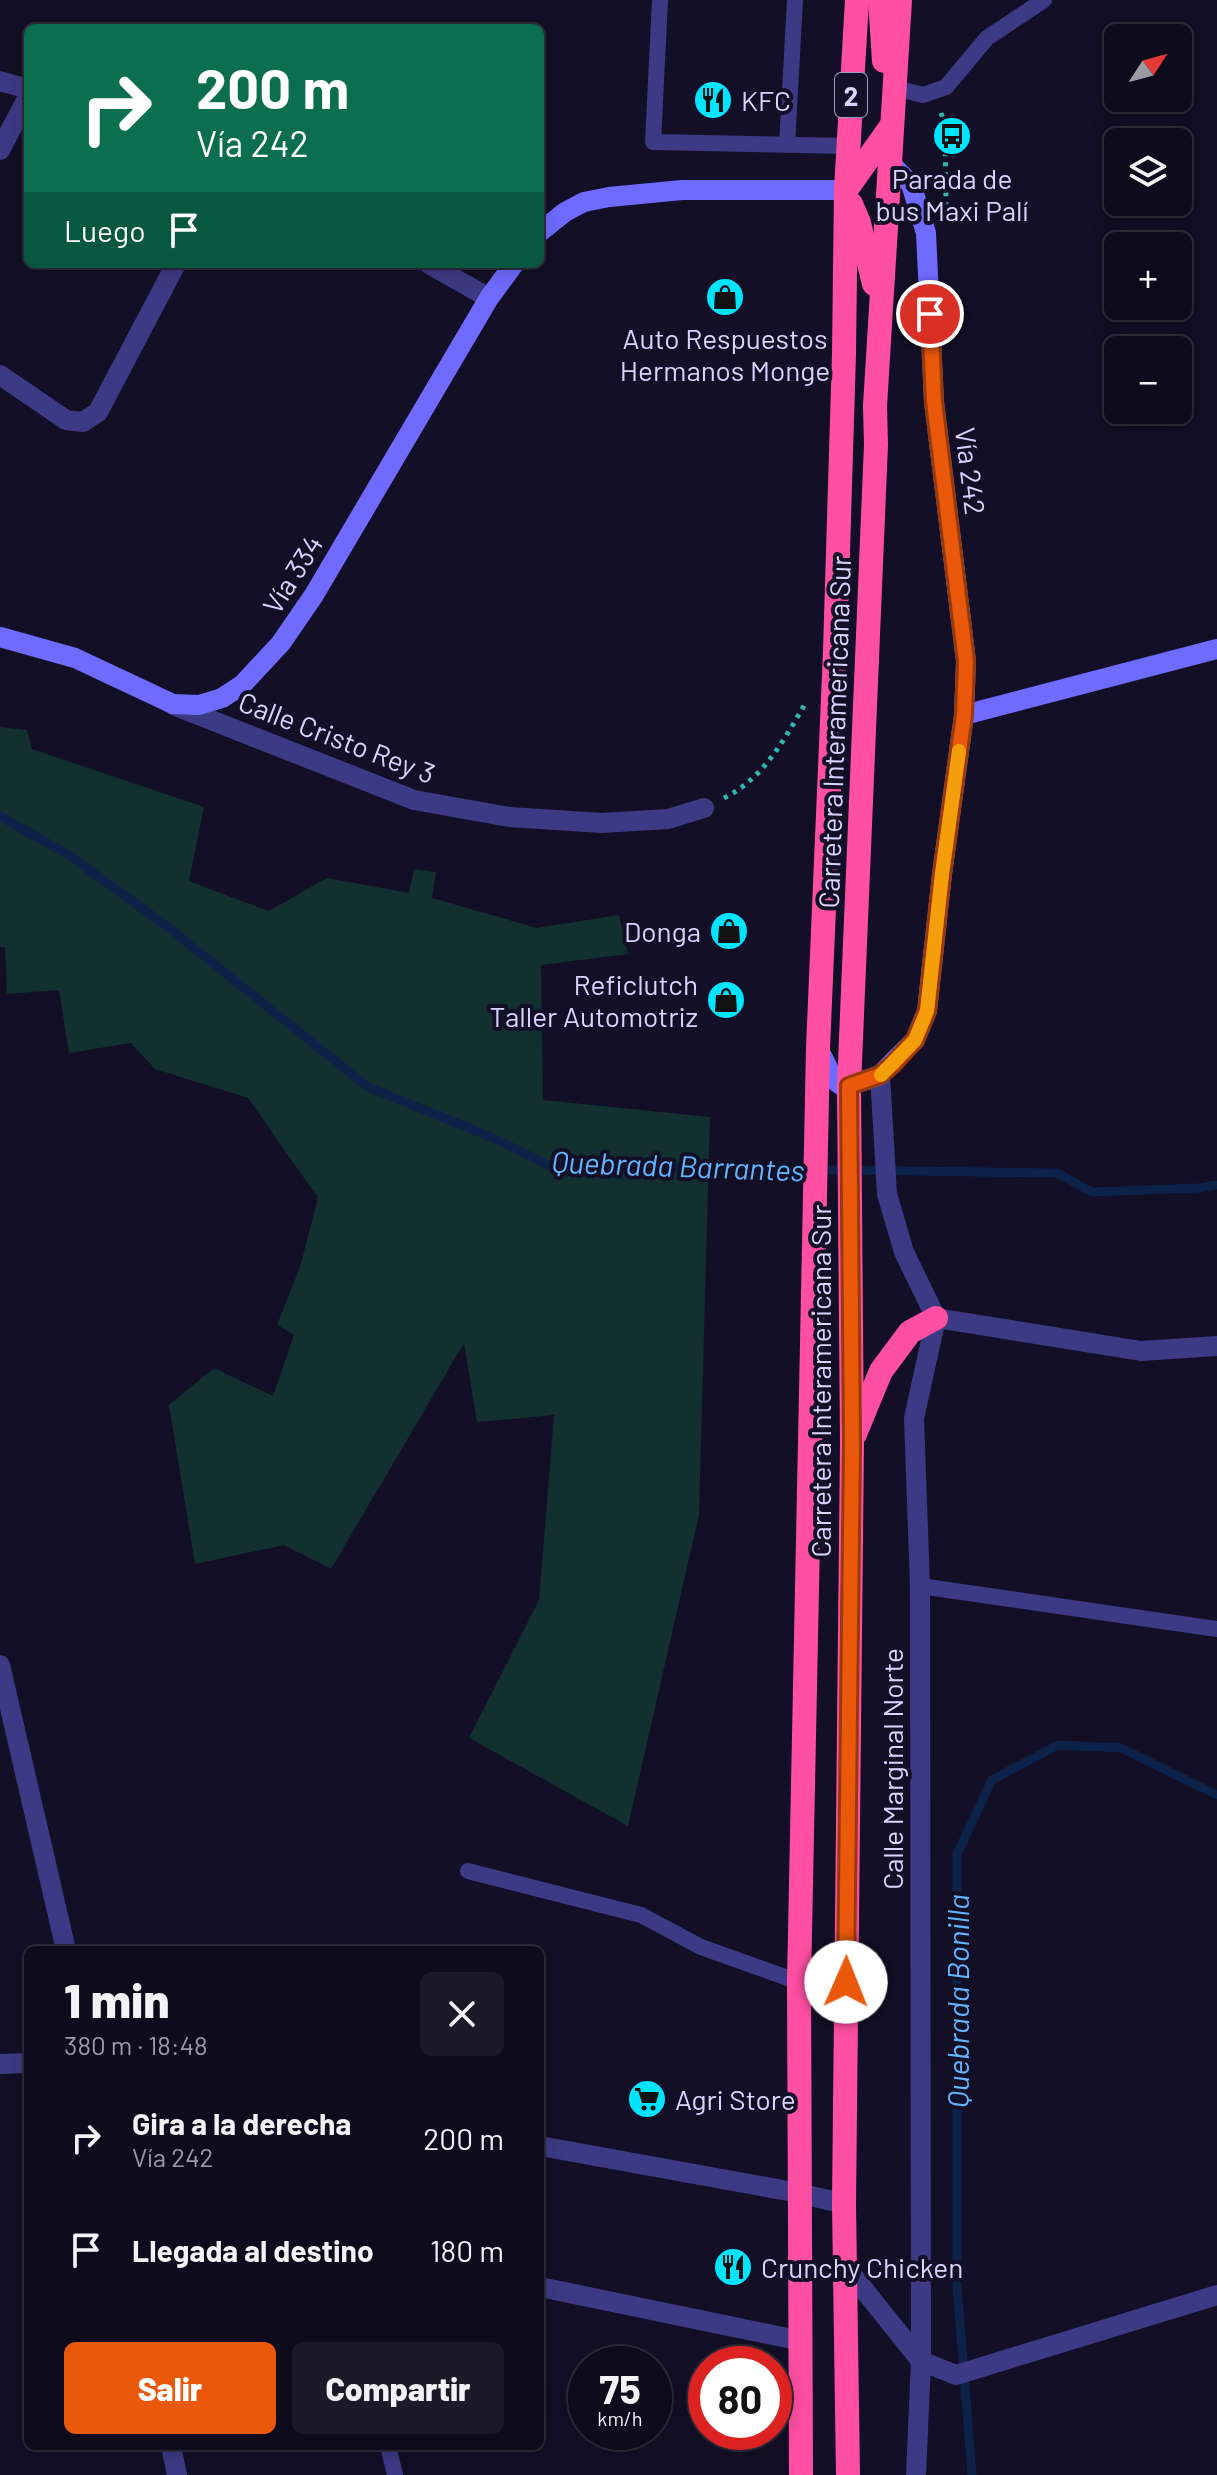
<!DOCTYPE html>
<html lang="es">
<head>
<meta charset="utf-8">
<style>
  :root { --surface:#0e0b1c; --page:#1c1929; --text:#f1f3f6; --muted:#9b9ba3; --line:#2e2b3b; --accent:#ea580c }
  body { margin:0; font-family:Barlow,sans-serif; background:var(--page); color:var(--text); height:100vh; display:flex; flex-direction:column; font-size:30px; white-space:nowrap }
  * { box-sizing:border-box; margin:0 }
  p { font-size:26px; color:var(--muted) }
  .icon { flex:none; width:44px; height:44px; fill:none; stroke:currentColor; stroke-width:2; stroke-linecap:round; stroke-linejoin:round }
  .map { position:relative; flex:1; overflow:hidden }
  .drawer { position:absolute; left:24px; top:1946px; width:520px; height:504px; display:flex; flex-direction:column; background:var(--surface); border-radius:12px; box-shadow:0 4px 20px #0003,0 0 0 2px var(--line) }
  .drawer>* { flex:none }
  .banner { position:absolute; left:24px; top:24px; width:520px; height:244px; border-radius:12px; box-shadow:0 4px 20px #0003,0 0 0 2px var(--line); background:#0b6e4f; color:#fff; overflow:hidden }
  .needle { width:52px; rotate:54deg }
  .buttons { position:absolute; left:1104px; top:24px; display:grid; gap:16px }
  .buttons a { display:grid; place-items:center; width:88px; height:88px; border-radius:12px; background:var(--surface); box-shadow:0 4px 20px #0003,0 0 0 2px var(--line); font-size:40px }
  .speed { position:absolute; left:568px; top:2346px; display:flex; gap:16px; font-size:40px; font-weight:700; text-align:center }
  .speed>* { display:grid; place-content:center; width:104px; height:104px; border-radius:50%; background:var(--surface); box-shadow:0 4px 20px #0003,0 0 0 2px var(--line); line-height:1 }
  .speed small { font-size:20px; font-weight:400 }
  .speed .limit { border:12px solid #d22; background:#fff; color:#111 }
  .pin { position:absolute; display:grid; place-items:center; width:68px; height:68px; color:#fff; margin:-34px; border:4px solid #fff; border-radius:50%; box-shadow:0 2px 8px #0007 }
  .me { position:absolute; width:88px; margin:-44px; rotate:1deg; stroke-linejoin:round; filter:drop-shadow(0 0 6px #0008) }
  .turn { display:flex; align-items:center; gap:28px; height:168px; padding:0 40px; font-size:36px }
  .turn .icon { width:104px; height:104px; stroke-width:2.5 }
  .turn b { display:block; font-size:56px; line-height:68px }
  .then { display:flex; align-items:center; height:76px; padding:0 40px; background:#0003; gap:16px; font-size:30px }
  .round { display:grid; place-items:center; flex:none; width:84px; height:84px; border-radius:12px; background:var(--page) }
  .headline { display:flex; align-items:center; justify-content:space-between; height:136px; padding:0 40px }
  h1 { font-size:48px; font-weight:800; line-height:60px }
  .cta { display:flex; gap:16px; margin-top:auto; padding:16px 40px }
  .cta a { flex:1; height:92px; border-radius:12px; background:var(--accent); color:#fff; font-size:32px; font-weight:800; line-height:92px; text-align:center }
  .cta a+a { background:var(--page); color:var(--text) }
  ul { padding:0; list-style:none }
  li { display:flex; align-items:center; gap:24px; height:112px; padding:0 40px }
  li div { flex:1 }
  li b { display:block; font-size:30px }
  li em { font-style:normal }
  .map>svg:first-child { display:block }
</style>
</head>
<body>
<div class="map">
<svg width="1217" height="2475" viewBox="0 0 1217 2475">
  <rect width="100%" height="100%" fill="#130f26"/>
  <polygon fill="#12302f" points="0,727 27,730 32,749 204,807 189,881 269,911 327,878 409,893 414,869 436,872 432,898 537,928 619,915 628,954 541,965 543,1100 710,1117 699,1515 628,1826 469,1738 539,1600 554,1415 477,1422 464,1343 331,1569 284,1545 195,1564 169,1405 214,1368 273,1396 294,1335 277,1325 300,1267 318,1198 248,1098 155,1069 131,1043 69,1053 59,990 7,994 5,947 0,947"/>
  <g fill="none" stroke-linecap="round" stroke-linejoin="round">
    <g stroke="#0c2248" stroke-width="9">
      <polyline points="0,816 72,857 169,928 368,1087 491,1137 550,1166 1057,1173 1092,1192 1198,1188 1217,1185"/>
      <polyline points="972,2475 957,2286 957,1854 992,1780 1058,1745 1121,1748 1217,1795"/>
    </g>
    <g stroke="#2fb8b0" stroke-width="5" stroke-dasharray="4 6" stroke-linecap="butt">
      <polyline points="941,113 945,124 946,210"/>
      <path d="M724 798C763 779 784 740 805 704"/>
    </g>
    <g stroke="#3d3a85" stroke-width="16">
      <polyline points="660,0 653,142 848,146"/>
      <polyline points="895,88 923,95 946,87 987,38 1044,0"/>
      <polyline points="787,145 795,0"/>
      <polyline points="920,1586 1217,1629"/>
      <polyline points="468,1871 641,1915 701,1947 799,1982"/>
      <polyline points="388,2446 395,2475"/>
    </g>
    <g stroke="#3d3a85" stroke-width="20">
      <polyline points="0,81 28,89"/>
      <polyline points="0,150 28,97"/>
      <polyline points="429,264 489,298"/>
      <polyline points="0,375 66,420 83,422 98,412 176,264"/>
      <polyline points="173,705 414,800 509,817 602,823 668,819 704,808"/>
      <polyline points="880,1075 887,1194 904,1252 936,1318 914,1418 920,1586 921,2361 916,2475"/>
      <polyline points="936,1318 1141,1351 1217,1346"/>
      <polyline points="0,1665 66,1950"/>
      <polyline points="0,2064 28,2063"/>
      <polyline points="540,2146 799,2193 844,2204"/>
      <polyline points="845,2266 921,2361 956,2375 1217,2295"/>
      <polyline points="540,2287 802,2341"/>
      <polyline points="171,2446 177,2475"/>
    </g>
    <g stroke="#6f6bff" stroke-width="20">
      <polyline points="540,232 565,212 584,202 609,197 682,190 846,190"/>
      <polyline points="0,637 75,658 173,704 199,705 222,698 242,685 281,643 314,595 489,298 514,264"/>
      <polyline points="964,715 1217,649"/>
      <polyline points="818,1048 834,1080 842,1086 849,1086 880,1075 915,1040 927,1011 942,874 964,715 966,661 934,402 926,233 911,184 890,163"/>
    </g>
    <g stroke="#ff4fa3" stroke-width="24">
      <polyline points="880,0 884,61"/>
      <polyline points="846,190 892,125"/>
      <polyline points="851,204 859,223 874,284"/>
      <polyline points="855,1434 881,1371 910,1332 936,1318"/>
      <polyline points="801,2475 799,1982 818,1048 835,651 844,354 846,190 857,0"/>
      <polyline points="848,2475 844,2204 852,1443 849,1086 876,445 875,406 900,0"/>
    </g>
  </g>
  <g fill="none" stroke-linecap="round" stroke-linejoin="round">
    <defs>
      <polyline id="route" points="846,1982 852,1443 849,1086 880,1075 893,1064 915,1040 927,1011 942,874 964,715 966,661 934,402 930,314"/>
    </defs>
    <use href="#route" stroke="#983908" stroke-width="20"/>
    <use href="#route" stroke="#ea580c" stroke-width="14"/>
    <polyline stroke="#f59e0b" stroke-width="14" points="881,1075 915,1040 927,1011 942,874 959,751"/>
  </g>
  <defs>
    <symbol id="restaurant-disc" viewBox="-11 -11 22 22"><circle r="9.5" fill="#00e5ff" stroke="#130f26"/><path d="M-5-6h1v4h1v-4h1v4h1v-4h1v5L-1.5 .5V6h-2V.5L-5-1ZM5-6V6H3V1.5H1.5Q1.5-4 5-6Z" fill="#111"/></symbol>
    <symbol id="bus-disc" viewBox="-11 -11 22 22"><circle r="9.5" fill="#00e5ff" stroke="#130f26"/><path d="M-5-6H5V4H4V6H2V4H-2V6H-4V4H-5ZM-3.5-4V0h7V-4ZM-3.5 1.2v1.5H-2V1.2ZM2 1.2v1.5H3.5V1.2Z" fill="#111"/></symbol>
    <symbol id="shop-disc" viewBox="-11 -11 22 22"><circle r="9.5" fill="#00e5ff" stroke="#130f26"/><path d="M-5-2.5h2.3a2.7 3.5 0 0 1 5.4 0H5L5.5 6h-11ZM-1.5-2.5h3a1.5 2.3 0 0 0-3 0Z" fill="#111"/></symbol>
    <symbol id="supermarket-disc" viewBox="-11 -11 22 22"><circle r="9.5" fill="#00e5ff" stroke="#130f26"/><path d="M-6-5.5h2.5l.6 2H6L4.5 2H-2.5L-4.4-4H-6ZM-1.5 3.2a1.3 1.3 0 1 0 .1 0ZM3 3.2a1.3 1.3 0 1 0 .1 0Z" fill="#111"/></symbol>
  </defs>
  <g fill-rule="evenodd">
    <use href="#restaurant-disc" x="691" y="78" width="44" height="44"/>
    <use href="#bus-disc" x="930" y="114" width="44" height="44"/>
    <use href="#shop-disc" x="703" y="275" width="44" height="44"/>
    <use href="#shop-disc" x="707" y="909" width="44" height="44"/>
    <use href="#shop-disc" x="704" y="978" width="44" height="44"/>
    <use href="#supermarket-disc" x="625" y="2077" width="44" height="44"/>
    <use href="#restaurant-disc" x="711" y="2245" width="44" height="44"/>
  </g>
  <g text-anchor="middle" dominant-baseline="central" stroke-width="8" stroke-linejoin="round" paint-order="stroke">
    <rect fill="#130f26" stroke="#9e99be" stroke-width="2" x="835" y="73" width="32" height="44" rx="6"/>
    <g font-size="26" font-weight="bold" fill="#d9d4ff">
      <text x="851" y="95">2</text>
    </g>
    <g font-size="28" fill="#d9d4ff" stroke="#130f26" text-anchor="start">
      <text x="741" y="100">KFC</text>
      <text x="952" y="178" text-anchor="middle">Parada de<tspan x="952" dy="32">bus Maxi Palí</tspan></text>
      <text x="725" y="338" text-anchor="middle">Auto Respuestos<tspan x="725" dy="32">Hermanos Monge</tspan></text>
      <text x="701" y="931" text-anchor="end">Donga</text>
      <text x="698" y="984" text-anchor="end">Reficlutch<tspan x="698" dy="32">Taller Automotriz</tspan></text>
      <text x="675" y="2099">Agri Store</text>
      <text x="761" y="2267">Crunchy Chicken</text>
    </g>
    <g font-size="28" fill="#d9d4ff" stroke="#130f26">
      <text transform="translate(971 471) rotate(83)">Vía 242</text>
      <text transform="translate(292 574) rotate(-58)">Vía 334</text>
      <text transform="translate(834 732) rotate(-88)">Carretera Interamericana Sur</text>
      <text transform="translate(337 737) rotate(21)">Calle Cristo Rey 3</text>
      <text transform="translate(820 1381) rotate(-90)">Carretera Interamericana Sur</text>
      <text transform="translate(892 1769) rotate(-90)">Calle Marginal Norte</text>
    </g>
    <g font-size="30" font-style="italic" fill="#62b6ff" stroke="#130f26">
      <text transform="translate(678 1165) rotate(2)">Quebrada Barrantes</text>
      <text transform="translate(957 2001) rotate(-90)">Quebrada Bonilla</text>
    </g>
  </g>
</svg>
<div class="buttons">
<a><svg class="needle" viewBox="-14 -14 28 28"><path d="M0-13l5 13h-10z" fill="#e53935"/><path d="M0 13l5-13h-10z" fill="#9b9ba3"/></svg></a>
<a><svg class="icon" aria-label="layers" viewBox="0 0 24 24"><path d="M12 4l9 5-9 5-9-5zM3 14l9 5 9-5"/></svg></a>
<a>+</a>
<a>−</a>
</div>
<div class="speed"><div>75<small>km/h</small></div><div class="limit">80</div></div>
<div class="pin" style="left:930px;top:314px;background:#d93025"><svg class="icon" aria-label="arrive" viewBox="0 0 24 24"><path d="M6 21V4h12l-3 4 3 4H6"/></svg></div>
<svg class="me" style="left:846px;top:1982px" viewBox="-20 -20 40 40"><circle r="19" fill="#fff"/><path d="M0-13L10 11 0 6-10 11z" fill="#ea580c"/></svg>
<div class="banner">
<div class="turn"><svg class="icon" aria-label="right" viewBox="0 0 24 24"><path d="M7 20v-9h11M14 6l5 5-5 5"/></svg><div><b>200 m</b>Vía 242</div></div>
<div class="then">Luego<svg class="icon" aria-label="arrive" viewBox="0 0 24 24"><path d="M6 21V4h12l-3 4 3 4H6"/></svg></div>
</div>
<section class="drawer">
<div class="headline"><div><h1>1 min</h1><p>380 m · 18:48</p></div><a class="round"><svg class="icon" aria-label="close" viewBox="0 0 24 24"><path d="M6 6l12 12M18 6L6 18"/></svg></a></div>
<ul>
<li><svg class="icon" aria-label="right" viewBox="0 0 24 24"><path d="M7 20v-9h11M14 6l5 5-5 5"/></svg><div><b>Gira a la derecha</b><p>Vía 242</p></div><em>200 m</em></li>
<li><svg class="icon" aria-label="arrive" viewBox="0 0 24 24"><path d="M6 21V4h12l-3 4 3 4H6"/></svg><div><b>Llegada al destino</b></div><em>180 m</em></li>
</ul>
<div class="cta"><a>Salir</a><a>Compartir</a></div>
</section>
</div>
</body>
</html>
